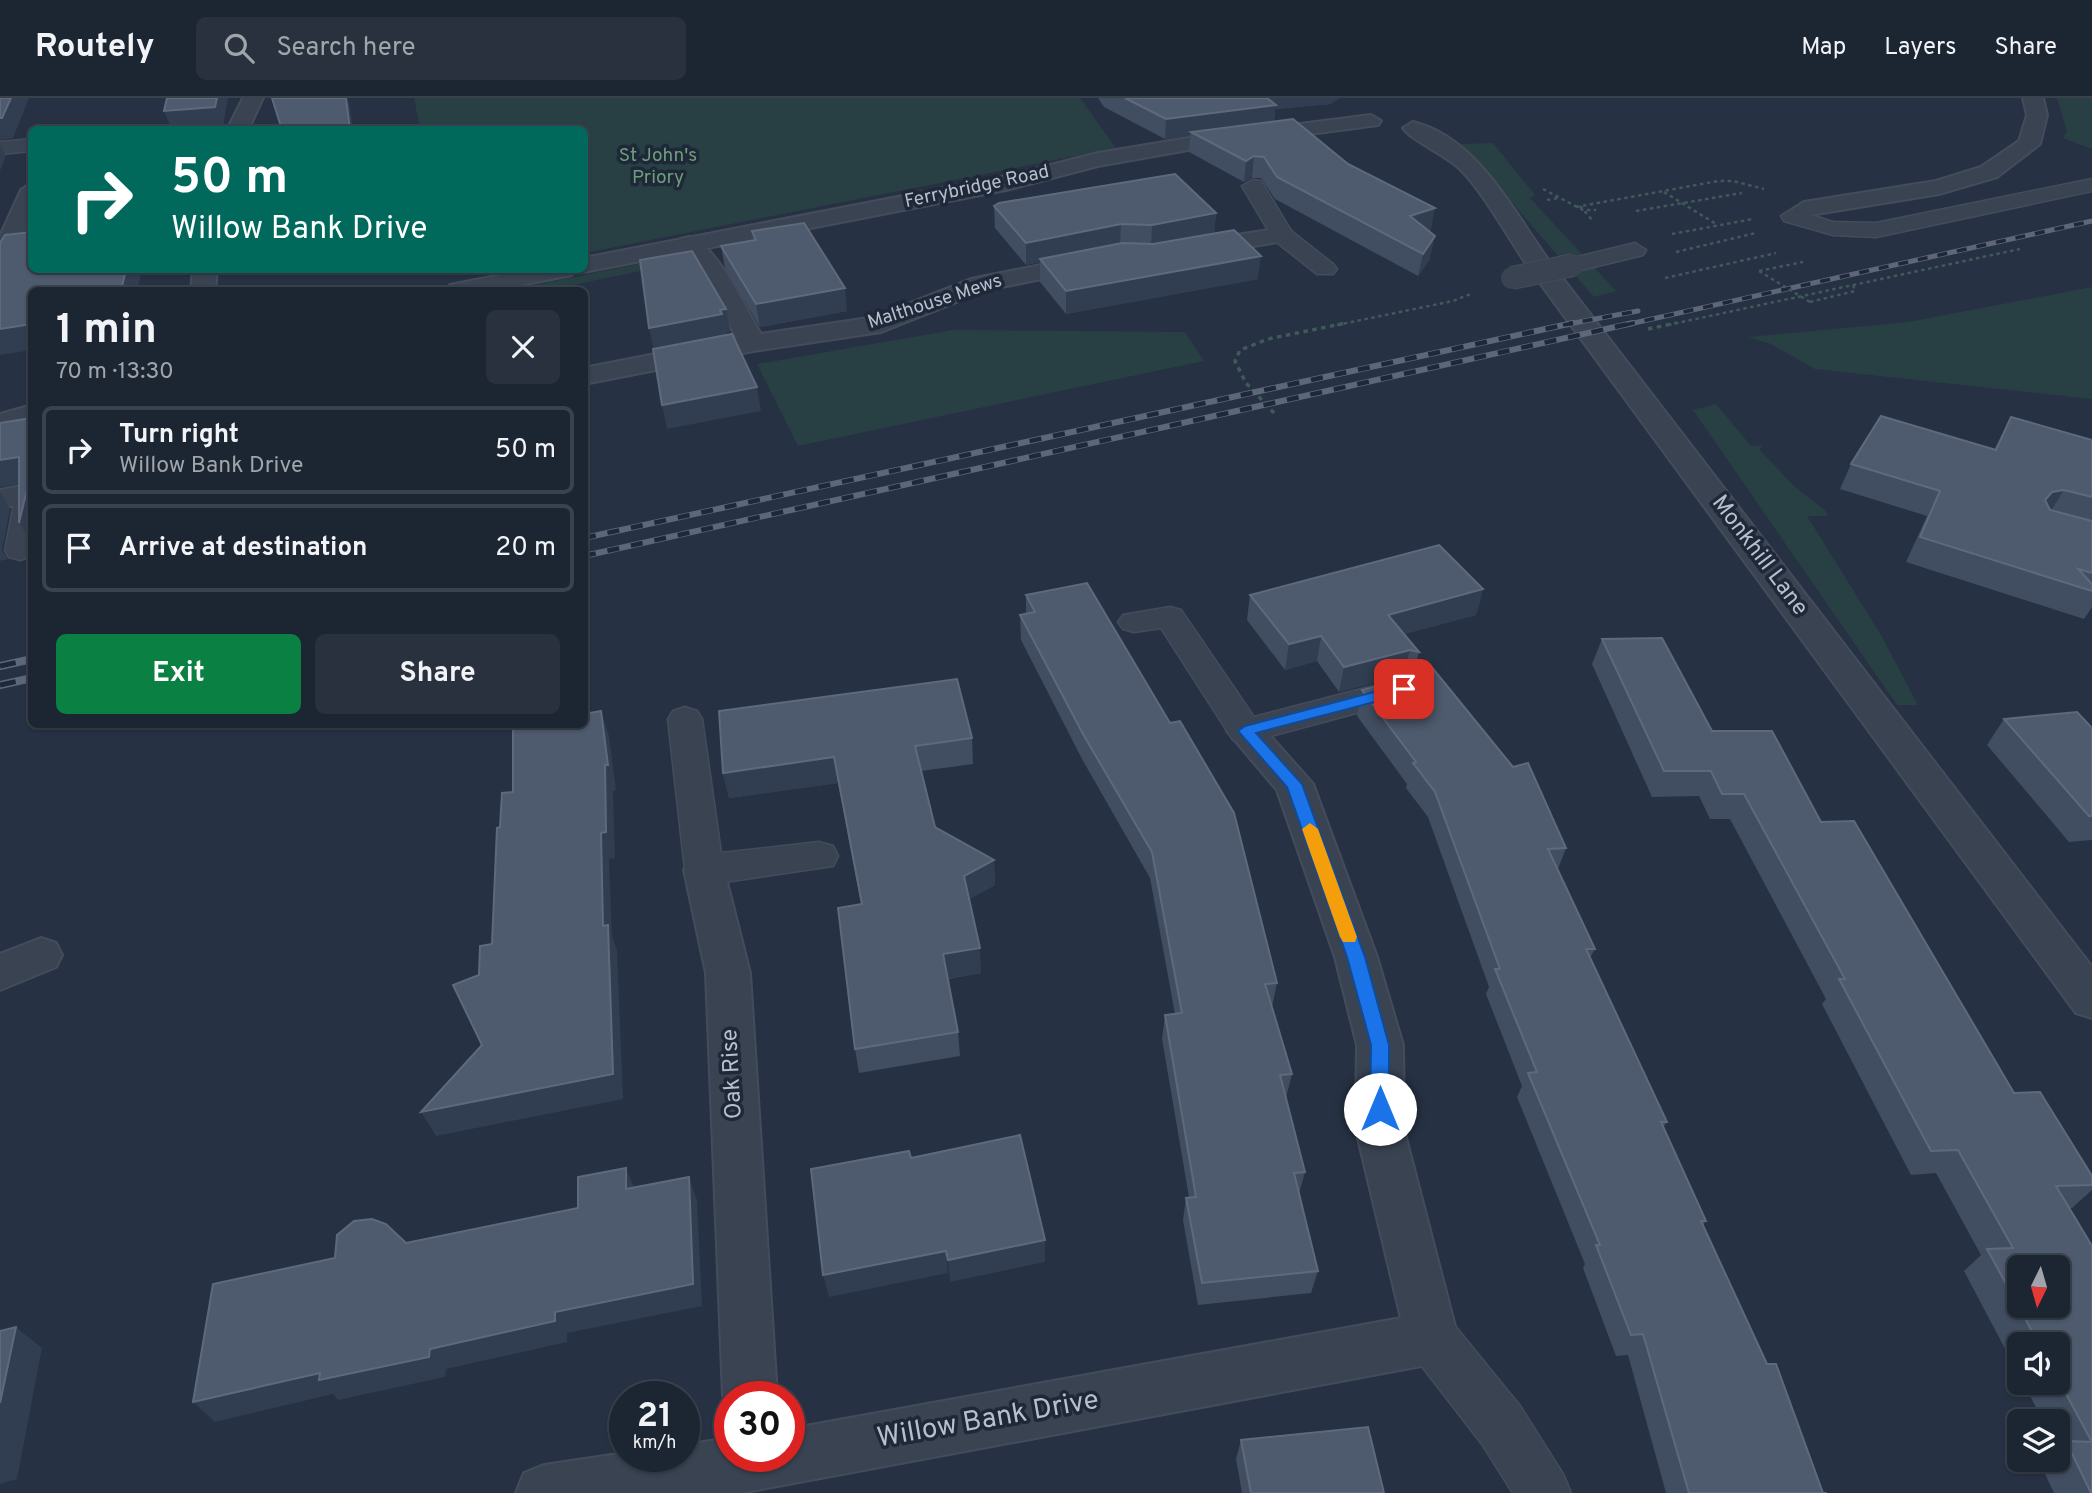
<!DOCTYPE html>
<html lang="en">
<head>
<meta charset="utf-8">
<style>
  :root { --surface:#1c2532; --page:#29313e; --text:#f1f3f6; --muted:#a0a5ac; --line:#3a424d; --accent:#0b8043 }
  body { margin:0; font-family:Overpass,sans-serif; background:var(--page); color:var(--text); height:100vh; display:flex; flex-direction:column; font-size:26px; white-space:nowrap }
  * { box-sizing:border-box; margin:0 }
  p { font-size:23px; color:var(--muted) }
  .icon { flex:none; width:38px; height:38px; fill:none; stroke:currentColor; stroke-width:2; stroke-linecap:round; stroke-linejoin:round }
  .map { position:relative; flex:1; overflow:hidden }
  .sheet { position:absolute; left:28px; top:189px; width:560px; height:441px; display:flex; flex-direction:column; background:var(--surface); border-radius:10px; box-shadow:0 2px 5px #0004,0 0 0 2px var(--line) }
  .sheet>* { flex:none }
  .guide { position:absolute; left:28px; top:28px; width:560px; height:147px; border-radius:10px; box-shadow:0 2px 5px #0004,0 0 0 2px var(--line); background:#00695c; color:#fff; overflow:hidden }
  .needle { width:46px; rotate:185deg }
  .buttons { position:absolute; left:2007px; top:1157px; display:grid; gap:14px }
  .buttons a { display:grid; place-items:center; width:63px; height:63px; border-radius:10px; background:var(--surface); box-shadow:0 2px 5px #0004,0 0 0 2px var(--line); font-size:35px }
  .speed { position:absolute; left:609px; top:1283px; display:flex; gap:14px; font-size:35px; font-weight:700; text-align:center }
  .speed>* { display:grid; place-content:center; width:91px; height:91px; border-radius:50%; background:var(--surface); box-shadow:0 2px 5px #0004,0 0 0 2px var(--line); line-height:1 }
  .speed small { font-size:18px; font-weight:400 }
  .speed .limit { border:10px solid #d22; background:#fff; color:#111 }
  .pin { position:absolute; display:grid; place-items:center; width:60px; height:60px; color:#fff; margin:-30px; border-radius:14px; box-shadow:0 4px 10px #0006 }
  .me { position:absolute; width:77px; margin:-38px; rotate:0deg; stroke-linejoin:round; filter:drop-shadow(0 0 5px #0008) }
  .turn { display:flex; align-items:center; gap:24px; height:147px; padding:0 28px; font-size:32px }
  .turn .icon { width:91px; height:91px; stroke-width:2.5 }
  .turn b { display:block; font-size:49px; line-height:60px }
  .round { display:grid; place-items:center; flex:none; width:74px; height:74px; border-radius:10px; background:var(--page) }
  .head { display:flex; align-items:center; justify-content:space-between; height:119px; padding:0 28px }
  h1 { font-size:42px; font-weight:700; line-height:52px }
  .cta { display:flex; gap:14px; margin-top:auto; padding:14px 28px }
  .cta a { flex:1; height:80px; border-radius:10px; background:var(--accent); color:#fff; font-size:28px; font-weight:700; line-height:80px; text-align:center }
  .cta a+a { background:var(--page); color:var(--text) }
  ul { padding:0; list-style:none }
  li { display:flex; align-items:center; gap:21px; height:88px; margin:0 14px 10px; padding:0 14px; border:4px solid var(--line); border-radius:10px }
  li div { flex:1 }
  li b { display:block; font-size:26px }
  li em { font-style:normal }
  header { display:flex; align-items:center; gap:42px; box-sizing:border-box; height:98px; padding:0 35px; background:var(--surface); border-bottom:2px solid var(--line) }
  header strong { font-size:33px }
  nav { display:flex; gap:38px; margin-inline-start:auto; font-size:24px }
  .search { width:490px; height:63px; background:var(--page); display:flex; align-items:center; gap:18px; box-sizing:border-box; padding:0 24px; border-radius:10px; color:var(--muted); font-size:26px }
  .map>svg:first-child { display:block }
</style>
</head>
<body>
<header>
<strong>Routely</strong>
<div class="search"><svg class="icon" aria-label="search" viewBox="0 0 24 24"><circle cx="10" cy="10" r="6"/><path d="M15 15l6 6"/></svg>Search here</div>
<nav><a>Map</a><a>Layers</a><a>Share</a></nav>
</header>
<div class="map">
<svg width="2092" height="1395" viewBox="0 0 2092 1395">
  <rect width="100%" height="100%" fill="#263143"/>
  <g fill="#284044">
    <polygon points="414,0 1080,0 1116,50 585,155 584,32 420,31"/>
    <polygon points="2057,0 2092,0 2092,51 2063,40 2067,33"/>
    <polygon points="1493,45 1535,97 1530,100 1616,193 1594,199 1461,46"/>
    <polygon points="653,163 645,172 549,192 510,192"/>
    <polygon points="2092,189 2092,301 1815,271 1771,246 1748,239 1908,224"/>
    <polygon points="953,232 1185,234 1204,263 798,348 757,266"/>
    <polygon points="1716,306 1751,348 1763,347 1759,351 1794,388 1825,412 1828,418 1807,418 1881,537 1918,607 1897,607 1693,312"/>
  </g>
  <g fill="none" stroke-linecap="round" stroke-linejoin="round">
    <defs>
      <g id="service">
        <polygon points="32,41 32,53 0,56 0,44"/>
        <polygon points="2092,81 2092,93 1876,139 1833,137 1784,123 1781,118 1792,111 1833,124 1876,125"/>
        <polygon points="1253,82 1261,83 1291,133 1333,166 1337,171 1333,176 1317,176 1274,142 1242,88"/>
        <polygon points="1635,145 1646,152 1643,157 1573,174 1565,172 1561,167 1565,162"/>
        <polygon points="32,386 32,458 20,462 9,459 5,453 16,395 21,389"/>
        <polygon points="1170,509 1181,512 1254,619 1404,580 1416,583 1421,591 1416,599 1245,645 1233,642 1161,530 1134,534 1123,531 1118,524 1123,517"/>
        <polygon points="685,609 697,613 702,621 721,755 819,744 833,748 838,758 833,768 704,787 690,782 685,772 668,621 673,613"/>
        <polygon points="1432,1215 1450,1222 1520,1308 1563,1376 1571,1395 1513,1395 1482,1346 1414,1258 1407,1240 1414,1222"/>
      </g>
      <g id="minor">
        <polygon points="243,0 263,0 248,32 227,32"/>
        <polygon points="2023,0 2043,0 2047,17 2040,46 1997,79 1939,96 1804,118 1793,111 1804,104 1936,83 1981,69 2019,43 2027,17"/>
        <polygon points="32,85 32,120 12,165 9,170 0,172 0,138 21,92"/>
        <polygon points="1282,130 1290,132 1294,137 1290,142 1191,158 1183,156 1179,151 1183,146 1191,144"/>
        <path d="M689 139C716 145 746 212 761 236L875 219 971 181 1090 157 1099 159 1102 164 1099 169 1090 171 987 192 881 234 753 253 584 286V270L737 240 692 163 677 146 681 141Z"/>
        <polygon points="193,172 217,172 215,192 191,192"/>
        <polygon points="32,386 32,404 0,410 0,392"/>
        <polygon points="1245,620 1258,624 1313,686 1377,859 1403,947 1404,1032 1458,1240 1451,1258 1432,1266 741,1395 516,1395 524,1375 544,1367 625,1355 625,1358 684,1358 684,1347 730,1340 730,1358 789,1358 789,1331 1401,1220 1356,1032 1357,947 1335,859 1277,692 1227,633 1232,624"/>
        <polygon points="704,757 718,761 724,772 750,875 777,1298 730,1298 730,1315 723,1298 706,875 684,772 690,761"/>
        <polygon points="41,840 56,845 62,857 56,869 0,892 0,856"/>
      </g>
      <g id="tertiary">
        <polygon points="1371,17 1381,23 1378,27 1188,52 1098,68 1006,92 584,174 575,172 572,177 495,192 446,192 450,187 527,172 584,172 584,160 1006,78 1098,55 1188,40"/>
        <path d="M1413 24C1476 39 1512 111 1547 160L2092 869V920L2076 915 1529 170C1510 143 1483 93 1460 71 1446 57 1412 43 1403 30Z"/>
        <polygon points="32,307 32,324 0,334 0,316"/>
      </g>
    </defs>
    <use href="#service" stroke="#444c5c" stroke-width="3"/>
    <use href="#minor" stroke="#444c5c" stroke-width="4"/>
    <use href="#tertiary" stroke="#444c5c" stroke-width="4"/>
    <g stroke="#41595b" stroke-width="2.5" stroke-dasharray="3.5 3.5" stroke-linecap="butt">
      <polyline points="1543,91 1583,112 1596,112"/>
      <polyline points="1664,94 1716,126"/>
      <polyline points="1547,102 1558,100"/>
      <polyline points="1580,108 1593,123"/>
      <polyline points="1576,109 1718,83 1733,83 1764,91"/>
      <polyline points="1636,113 1742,95"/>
      <polyline points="1672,136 1753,121"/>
      <polyline points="1676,154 1756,135"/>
      <polyline points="1759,173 1803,164"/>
      <polyline points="1665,180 1776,155"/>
      <polyline points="1810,204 1855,193 1853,187"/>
      <polyline points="1337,227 1453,203 1473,195"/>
      <polyline points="1668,227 2020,151"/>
    </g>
    <g stroke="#41595b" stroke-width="3.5" stroke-dasharray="4.5 4.5" stroke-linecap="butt">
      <polyline points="1648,231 1676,225"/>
      <polyline points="1274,315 1246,285 1235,263 1240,252 1268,241 1346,225"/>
    </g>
    <use href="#service" fill="#3a4352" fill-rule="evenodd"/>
    <use href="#minor" fill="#3a4352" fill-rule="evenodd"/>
    <use href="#tertiary" fill="#3a4352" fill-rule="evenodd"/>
    <defs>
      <g id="rail-far2">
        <polyline points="1563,227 1638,213"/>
        <polyline points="1625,227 2092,123"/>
      </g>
      <g id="rail-far1">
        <polyline points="584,440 1573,225"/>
        <polyline points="584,458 1633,225"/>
      </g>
      <g id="rail">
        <polyline points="0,568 32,561"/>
        <polyline points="0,587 32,580"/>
      </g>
    </defs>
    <use href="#rail-far2" stroke="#5c6779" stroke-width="5"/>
    <use href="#rail-far1" stroke="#5c6779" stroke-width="6"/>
    <use href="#rail" stroke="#5c6779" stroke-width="8"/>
    <use href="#rail-far2" stroke="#1f2838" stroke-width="3.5" stroke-dasharray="10" stroke-linecap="butt"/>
    <use href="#rail-far1" stroke="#1f2838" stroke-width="4.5" stroke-dasharray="12" stroke-linecap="butt"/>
    <use href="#rail" stroke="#1f2838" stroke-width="5" stroke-dasharray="16" stroke-linecap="butt"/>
    <defs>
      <polyline id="service-bridge" points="1512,180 1573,167"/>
    </defs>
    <use href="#service-bridge" stroke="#444c5c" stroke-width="24" stroke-linecap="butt"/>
    <polyline stroke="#41595b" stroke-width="2.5" stroke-dasharray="3.5 3.5" stroke-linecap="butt" points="1759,173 1810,204"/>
    <use href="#service-bridge" stroke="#3a4352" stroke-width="22"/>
  </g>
  <g fill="#414e61">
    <polygon points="1098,0 1340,0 1330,6 1275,11 1274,23 1348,66 1431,132 1428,133 1430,161 1418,178 1275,101 1261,80 1252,80 1244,84 1189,54 1190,38 1165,41 1104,9"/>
    <polygon points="994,108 1216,115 1214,136 1258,181 1066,216 1040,184 1040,164 1026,167 995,130"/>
    <polygon points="752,133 847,213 760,229 725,170 721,148 753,142"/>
    <polygon points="2011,319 2092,342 2092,509 2084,521 1906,464 1927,418 1840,391 1851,366 1994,352"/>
    <polygon points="1483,491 1476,517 1404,536 1419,554 1412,579 1566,750 1558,771 1595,851 1590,860 1667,1024 1663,1030 1706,1123 1703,1127 1823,1395 1827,1395 1666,1395 1628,1257 1616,1258 1583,1170 1585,1166 1517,999 1522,988 1486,896 1489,889 1428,719 1406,690 1407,686 1357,618 1362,592 1411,579 1403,577 1339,594 1317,563 1285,572 1247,522 1250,497"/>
    <polygon points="1026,497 1277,885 1272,909 1292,976 1286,1000 1305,1074 1299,1096 1318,1173 1311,1195 1198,1207 1183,1122 1186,1100 1189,1099 1162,941 1165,917 1175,916 1150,780 1082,661 1021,542 1020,517 1026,516"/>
    <polygon points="1602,541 1821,724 2014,995 2092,1078 2092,1092 2072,1110 2069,1110 2092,1148 2092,1395 2054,1395 2039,1363 2040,1362 2058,1362 2058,1323 2043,1323 2023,1284 2058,1284 2058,1246 2020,1246 2020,1279 1964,1173 1981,1157 1936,1075 1911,1077 1822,906 1826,901 1730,721 1710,721 1699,698 1652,699 1592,566"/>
    <polygon points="2004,621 2092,630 2092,742 2069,744 1987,647"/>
    <polygon points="972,640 973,666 921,673 935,729 994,762 995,787 969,801 981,875 948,881 958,934 960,958 859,975 855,951 861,806 838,685 729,700 723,675"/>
    <polygon points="1241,1342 1384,1395 1242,1395 1236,1361"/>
  </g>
  <g fill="#313d50">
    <polygon points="11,0 29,0 13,40 0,42 0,20"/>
    <polygon points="217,0 228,0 223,29 199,32 172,32 164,13"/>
    <polygon points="346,0 347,0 350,9 353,32 350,32"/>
    <polygon points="1258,0 1340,0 1330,6 1275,11 1273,27 1191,34 1190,38 1165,41 1166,21"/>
    <polygon points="0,47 6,58 0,73"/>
    <polygon points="1254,58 1252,80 1244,84 1246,63"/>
    <polygon points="1435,110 1431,132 1406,140 1410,118"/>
    <polygon points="1216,115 1214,137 1151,149 1152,127"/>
    <polygon points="1121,126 1120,148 1040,161 1040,164 1026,167 1026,145"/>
    <polygon points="1435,138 1430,161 1418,178 1423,156"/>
    <polygon points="1261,158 1258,181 1066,216 1066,193"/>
    <polygon points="126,172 142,172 137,192 121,192"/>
    <polygon points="845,190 847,213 760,229 756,206"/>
    <polygon points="726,211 730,234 726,235 727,239 654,254 649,230"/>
    <polygon points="32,226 32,252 0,257 0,231"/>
    <polygon points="757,289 761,313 667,331 662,307"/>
    <polygon points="19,359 32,371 32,445 19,425 28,385 0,389 0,362"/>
    <polygon points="2064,392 2049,416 2045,402 2052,394"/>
    <polygon points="0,394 10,411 2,453 8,461 0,463"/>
    <polygon points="1483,491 1476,517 1383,542 1388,517"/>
    <polygon points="1321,538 1317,563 1285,572 1289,546"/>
    <polygon points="1410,552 1403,577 1339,594 1344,569"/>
    <polygon points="601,613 609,638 616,692 613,693 615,760 609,761 612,838 617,852 623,1001 436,1038 421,1014 603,828 601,735"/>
    <polygon points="834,659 838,685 729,700 723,675"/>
    <polygon points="994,762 995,787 966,803 964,778"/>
    <polygon points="980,850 981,875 945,881 943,856"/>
    <polygon points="626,1070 636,1094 626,1091"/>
    <polygon points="689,1079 697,1102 702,1208 567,1235 567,1244 446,1271 445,1279 338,1302 333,1296 215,1324 193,1304 430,1251 555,1214"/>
    <polygon points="1045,1142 1045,1164 950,1184 948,1162"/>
    <polygon points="946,1153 948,1175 829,1199 823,1177"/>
    <polygon points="16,1229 42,1250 17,1381 0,1386 0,1305"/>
  </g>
  <g fill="#4e5a6d" stroke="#5e6a7c" stroke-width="2" fill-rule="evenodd">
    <polygon points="0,0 11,0 2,20 0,20"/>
    <polygon points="167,0 217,0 215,9 164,13"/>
    <polygon points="272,0 346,0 350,32 282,32"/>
    <polygon points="1125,0 1267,0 1276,7 1166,21"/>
    <polygon points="1293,21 1348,66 1435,110 1410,118 1435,138 1423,156 1277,79 1264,59 1254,58 1246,63 1191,34"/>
    <polygon points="1175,76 1216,115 1152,127 1121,126 1026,145 994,108 999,105"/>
    <polygon points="804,125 845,190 756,206 721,148 756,142 752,133"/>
    <polygon points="1234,132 1261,158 1066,193 1040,161 1122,145 1153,146"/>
    <polygon points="32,134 32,172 126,172 121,192 32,192 32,226 0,231 0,145 5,137"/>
    <polygon points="692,153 726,211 720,212 722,216 649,230 640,162"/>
    <polygon points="732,236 757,289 662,307 653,251"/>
    <polygon points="1881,318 1996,352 2011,319 2092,342 2092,399 2064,392 2052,394 2045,402 2050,412 2092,423 2092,475 2078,471 2092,486 2092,493 1920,439 1940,393 1851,366"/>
    <polygon points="32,320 32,371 19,425 19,359 0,362 0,325"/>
    <polygon points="1439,447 1483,491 1388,517 1419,554 1410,552 1344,569 1321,538 1289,546 1250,497"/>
    <polygon points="1087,485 1170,625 1180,623 1234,715 1277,885 1265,886 1292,976 1280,977 1305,1074 1294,1075 1318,1173 1202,1185 1186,1100 1196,1099 1165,917 1182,915 1152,754 1083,636 1020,517 1035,514 1026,497"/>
    <path d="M1662 540 1712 633H1772L1821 724 1854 723 2014 995 2040 994 2092 1078V1087L2056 1088 2092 1148V1344L2058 1281V1246H2039L1987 1151 2013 1150 1958 1052 1931 1053 1839 881H1845L1744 696H1722L1711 673H1664L1602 541ZM2020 1169H2058V1208H2020Z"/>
    <polygon points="1430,567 1513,669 1528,665 1566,750 1548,751 1595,851 1586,851 1667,1024 1661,1024 1706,1123 1701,1123 1767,1266 1776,1266 1823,1395 1827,1395 1689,1395 1643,1236 1631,1237 1596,1147 1600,1147 1528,975 1537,974 1495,871 1500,871 1435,694 1413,665 1416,664 1362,592 1423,576"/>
    <polygon points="957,581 972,640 915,648 935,729 994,762 964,778 980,850 943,856 958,934 855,951 838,810 862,806 834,659 723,675 719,613"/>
    <polygon points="601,613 608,667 605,667 606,734 601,735 603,828 608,827 613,976 421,1014 482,947 453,887 479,877 480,848 492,846 497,730 500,729 502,695 513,694 513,631 534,626 584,626 584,616"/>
    <polygon points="2077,614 2092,630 2092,718 2089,718 2004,621"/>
    <polygon points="1020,1037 1045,1142 948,1162 946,1153 823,1177 811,1071 909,1053 911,1060"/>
    <polygon points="626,1070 626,1091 689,1079 693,1186 555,1214 555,1223 430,1251 429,1259 319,1282 320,1275 193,1304 213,1186 335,1160 337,1137 354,1123 372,1121 386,1126 406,1145 578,1110 578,1079"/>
    <polygon points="16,1229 0,1305 0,1233"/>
    <polygon points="1368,1329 1384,1395 1251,1395 1241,1342"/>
    <polygon points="2066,1343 2092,1344 2092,1395 2091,1395"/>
  </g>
  <polygon fill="#1a73e8" stroke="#114b97" stroke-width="2" points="1404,586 1409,588 1409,595 1256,635 1302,686 1365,859 1389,947 1389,1011 1387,1017 1380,1019 1373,1017 1370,1011 1371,947 1347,859 1287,689 1238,633 1245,628"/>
  <polygon fill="#f59e0b" points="1310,725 1318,731 1357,839 1355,844 1343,844 1340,839 1302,731"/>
  <g text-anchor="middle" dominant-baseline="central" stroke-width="7" stroke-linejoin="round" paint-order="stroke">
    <g font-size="19" fill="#6e9e7a" stroke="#1f2838">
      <text x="658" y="58">St John's<tspan x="658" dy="22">Priory</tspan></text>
    </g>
    <g font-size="19" fill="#b7bfcc" stroke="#1f2838">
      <text transform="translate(977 89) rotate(-12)">Ferrybridge Road</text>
      <text transform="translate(935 204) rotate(-18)">Malthouse Mews</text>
    </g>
    <g font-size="23" fill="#b7bfcc" stroke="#1f2838">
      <text transform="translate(1759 458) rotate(53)">Monkhill Lane</text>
      <text transform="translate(733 976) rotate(-93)">Oak Rise</text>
    </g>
    <g font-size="28" fill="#b7bfcc" stroke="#1f2838">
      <text transform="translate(988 1322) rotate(-10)">Willow Bank Drive</text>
    </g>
  </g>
</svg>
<div class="buttons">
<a><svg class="needle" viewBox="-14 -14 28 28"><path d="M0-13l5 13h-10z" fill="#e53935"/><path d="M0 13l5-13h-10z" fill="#a0a5ac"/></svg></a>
<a><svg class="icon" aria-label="sound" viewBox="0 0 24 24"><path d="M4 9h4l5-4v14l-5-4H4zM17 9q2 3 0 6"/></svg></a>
<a><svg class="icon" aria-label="layers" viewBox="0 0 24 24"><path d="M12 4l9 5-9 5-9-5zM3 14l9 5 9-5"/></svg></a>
</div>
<div class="speed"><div>21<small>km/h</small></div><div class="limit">30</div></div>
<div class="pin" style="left:1404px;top:591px;background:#d93025"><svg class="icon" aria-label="arrive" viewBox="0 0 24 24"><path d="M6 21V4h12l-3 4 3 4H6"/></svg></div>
<svg class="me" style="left:1380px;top:1011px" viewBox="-20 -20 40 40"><circle r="19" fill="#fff"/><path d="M0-13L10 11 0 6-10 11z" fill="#1a73e8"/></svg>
<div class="guide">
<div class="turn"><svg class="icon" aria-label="right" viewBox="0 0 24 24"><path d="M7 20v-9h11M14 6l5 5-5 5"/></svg><div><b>50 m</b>Willow Bank Drive</div></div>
</div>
<section class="sheet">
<div class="head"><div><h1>1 min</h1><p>70 m · 13:30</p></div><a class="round"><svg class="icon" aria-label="close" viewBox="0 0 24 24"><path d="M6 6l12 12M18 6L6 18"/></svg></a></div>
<ul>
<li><svg class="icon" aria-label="right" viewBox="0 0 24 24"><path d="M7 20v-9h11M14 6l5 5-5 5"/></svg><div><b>Turn right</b><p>Willow Bank Drive</p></div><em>50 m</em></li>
<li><svg class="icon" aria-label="arrive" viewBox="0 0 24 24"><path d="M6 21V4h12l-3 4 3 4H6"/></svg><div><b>Arrive at destination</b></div><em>20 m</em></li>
</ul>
<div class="cta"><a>Exit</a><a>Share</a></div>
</section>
</div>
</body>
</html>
